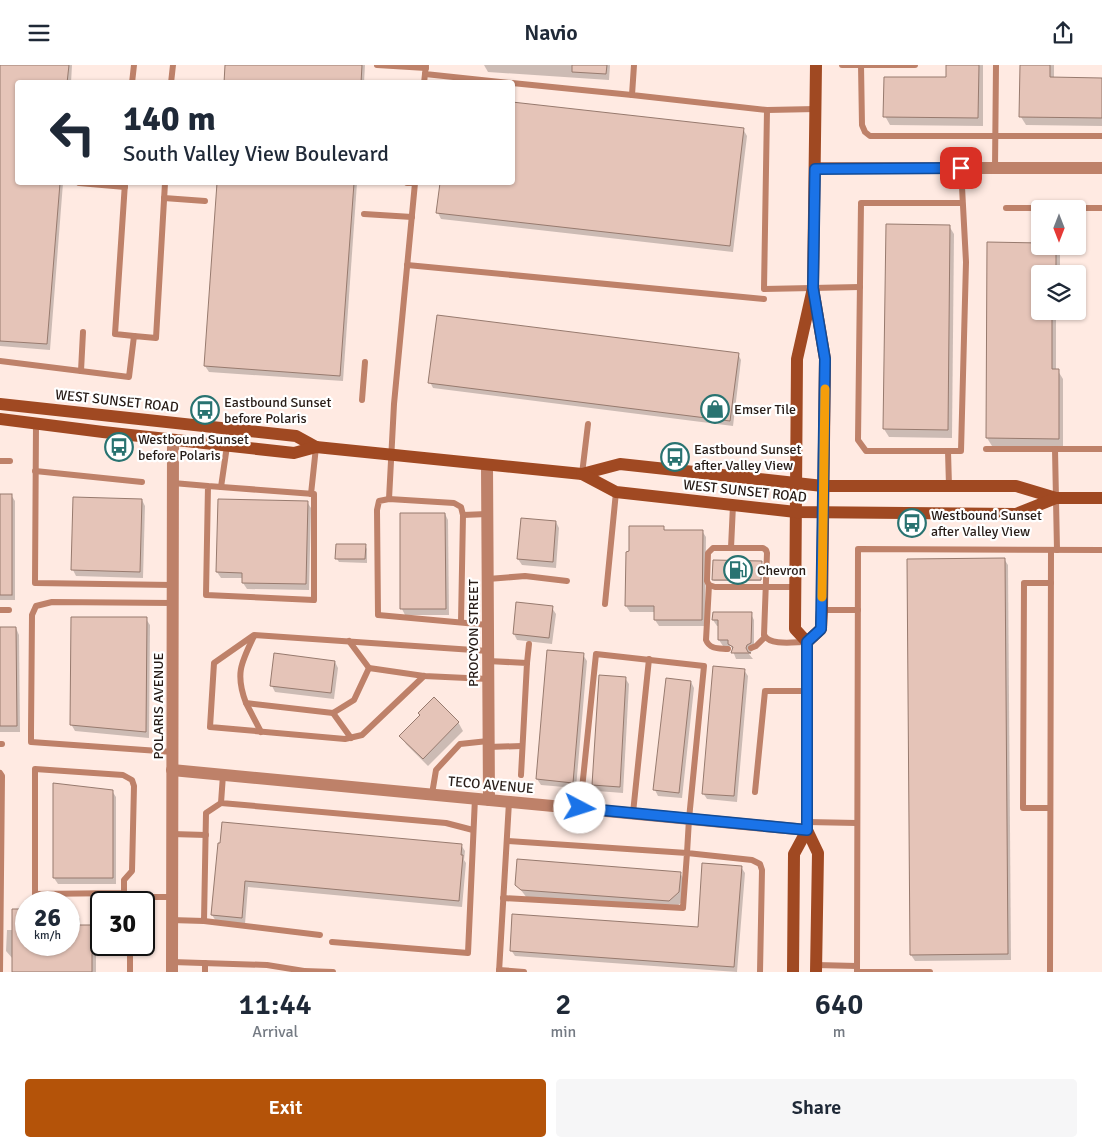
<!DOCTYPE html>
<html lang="en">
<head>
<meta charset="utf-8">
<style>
  :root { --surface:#fff; --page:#f6f6f7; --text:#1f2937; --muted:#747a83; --accent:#b45309 }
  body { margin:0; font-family:Signika,sans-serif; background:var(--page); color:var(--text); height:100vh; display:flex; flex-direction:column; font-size:19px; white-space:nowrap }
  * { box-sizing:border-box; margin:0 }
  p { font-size:16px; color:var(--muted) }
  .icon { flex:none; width:28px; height:28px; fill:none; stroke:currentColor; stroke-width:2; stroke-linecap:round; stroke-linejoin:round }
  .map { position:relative; height:907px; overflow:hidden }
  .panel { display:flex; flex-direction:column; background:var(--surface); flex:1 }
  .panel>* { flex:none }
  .top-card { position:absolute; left:15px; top:15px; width:500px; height:105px; border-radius:5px; box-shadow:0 1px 4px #0004; background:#fff; color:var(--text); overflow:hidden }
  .needle { width:32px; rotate:180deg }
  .controls { position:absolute; left:1031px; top:135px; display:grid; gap:10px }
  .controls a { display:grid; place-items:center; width:55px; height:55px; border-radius:5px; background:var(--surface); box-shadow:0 1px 4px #0004; font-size:25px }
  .speed { position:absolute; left:15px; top:826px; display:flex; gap:10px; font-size:25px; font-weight:700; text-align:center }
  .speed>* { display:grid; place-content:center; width:65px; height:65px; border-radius:50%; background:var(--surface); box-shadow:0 1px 4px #0004; line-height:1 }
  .speed small { font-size:12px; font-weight:400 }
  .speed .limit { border:2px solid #111; border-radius:8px; background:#fff; color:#111 }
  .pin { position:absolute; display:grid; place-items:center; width:42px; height:42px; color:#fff; margin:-21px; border-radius:10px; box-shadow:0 2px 8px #0006 }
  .me { position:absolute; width:55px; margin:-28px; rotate:95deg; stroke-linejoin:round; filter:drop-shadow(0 0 4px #0008) }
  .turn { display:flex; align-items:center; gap:18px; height:105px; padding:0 25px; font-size:22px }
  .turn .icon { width:65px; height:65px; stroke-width:2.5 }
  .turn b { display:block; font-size:35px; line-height:42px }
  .eta { display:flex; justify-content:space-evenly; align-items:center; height:85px; text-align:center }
  .eta b { font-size:30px; font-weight:600; line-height:35px }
  .cta { display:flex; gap:10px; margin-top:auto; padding:10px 25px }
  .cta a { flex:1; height:58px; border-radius:5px; background:var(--accent); color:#fff; font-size:20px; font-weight:600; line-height:58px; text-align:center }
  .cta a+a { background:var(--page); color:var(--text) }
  header { display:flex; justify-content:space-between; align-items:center; height:65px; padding:0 25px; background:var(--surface); font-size:22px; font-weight:600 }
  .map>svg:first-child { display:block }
</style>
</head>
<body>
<header><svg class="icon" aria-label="menu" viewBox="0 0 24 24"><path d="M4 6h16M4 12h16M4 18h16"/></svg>Navio<svg class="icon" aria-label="share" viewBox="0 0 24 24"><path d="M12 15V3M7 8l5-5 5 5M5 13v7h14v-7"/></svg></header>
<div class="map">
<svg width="1102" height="907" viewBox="0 0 1102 907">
  <rect width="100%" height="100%" fill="#ffeae2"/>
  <g fill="#0003">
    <polygon points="0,0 72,0 71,18 18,18 18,118 63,118 50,285 0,281"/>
    <polygon points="226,0 365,0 364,18 225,18"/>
    <polygon points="484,0 610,0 609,15 488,7"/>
    <polygon points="948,0 983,0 983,61 890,60 885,51 948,13"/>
    <polygon points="1021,0 1054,0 1054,13 1102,14 1102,61 1026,60 1021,52"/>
    <polygon points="743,64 747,71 733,187 441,154 438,148 441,118 512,118"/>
    <polygon points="218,118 357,118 343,316 209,307 205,301"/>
    <polygon points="949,161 954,169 952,373 889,372 884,364"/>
    <polygon points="1040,179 1040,181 1057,181 1060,188 1060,209 1040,209 1040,246 1056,246 1056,306 1058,306 1063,314 1063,382 992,381 987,373"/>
    <polygon points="738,289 741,295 733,361 433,323 430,317"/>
    <polygon points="0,420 0,430 11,430 15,436 15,535 0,535"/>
    <polygon points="142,435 145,441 143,513 76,511 73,505"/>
    <polygon points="307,437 311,443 309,525 247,524 243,518 243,513 221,513 217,507"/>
    <polygon points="445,449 448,455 449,550 405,550 402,544"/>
    <polygon points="556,457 559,463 556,503 522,500 518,494"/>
    <polygon points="663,462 665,466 702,466 706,472 705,561 659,561 655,555 655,547 630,547 626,541"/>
    <polygon points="365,480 367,484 367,498 339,497 337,494"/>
    <polygon points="1004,494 1008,500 1011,895 915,896 911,890"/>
    <polygon points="762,498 761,516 714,516 713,515"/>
    <polygon points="552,543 556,549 552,579 517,575 514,569"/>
    <polygon points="714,548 751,549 754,555 754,584 749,589 753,594 736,594 731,581 723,581 719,575 720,561 717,561 713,555"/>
    <polygon points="146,554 150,560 149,673 75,666 71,659"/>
    <polygon points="16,563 19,570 20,667 0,667 0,564"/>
    <polygon points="583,590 587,596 576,723 541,720 537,714"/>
    <polygon points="335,597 338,603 334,634 275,627 272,621"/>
    <polygon points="744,605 748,611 737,737 707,734 703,728"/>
    <polygon points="625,613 629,619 623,728 597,726 593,720"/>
    <polygon points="691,617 694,623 682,733 658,731 655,725"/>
    <polygon points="421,650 458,657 463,666 428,701 406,679 401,671"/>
    <polygon points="54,720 112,726 116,732 116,819 58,819 54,813"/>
    <polygon points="221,780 461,780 465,786 464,795 466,798 462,842 248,822 245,859 216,856 212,850"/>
    <polygon points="741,802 745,808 737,907 515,891 511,885 699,863"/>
    <polygon points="680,808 685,816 683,836 674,844 527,833 517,820"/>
    <polygon points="13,845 26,845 26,880 69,880 69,846 75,846 80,854 80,861 91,861 96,869 96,907 13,907 13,894 6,886 7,865 13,865"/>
  </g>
  <g fill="#e5c4b8" stroke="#977a6e">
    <polygon points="0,0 69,0 67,18 18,18 18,118 60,118 47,279 0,276"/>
    <polygon points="225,0 362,0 361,18 224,18"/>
    <polygon points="572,0 607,0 606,9 572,7"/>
    <polygon points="946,0 979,0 978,53 883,52 884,12 946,12"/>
    <polygon points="1020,0 1050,0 1050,12 1102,13 1102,53 1019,52"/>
    <polygon points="512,37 744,63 730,181 436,148 440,118 512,118"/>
    <polygon points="217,118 354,118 340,311 204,301"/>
    <polygon points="886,159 950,160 948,365 883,364"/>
    <polygon points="987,177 1040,178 1040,181 1056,181 1056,209 1040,209 1040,246 1052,246 1052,304 1059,304 1059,374 986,373"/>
    <polygon points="437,250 739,288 730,356 428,318"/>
    <rect x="0" y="429" width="12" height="101"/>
    <polygon points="73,432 142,434 140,507 71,505"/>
    <polygon points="218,434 308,436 306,519 242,518 242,508 216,507"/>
    <polygon points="400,448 445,448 446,544 400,544"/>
    <polygon points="521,453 556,456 553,497 517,494"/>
    <polygon points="629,461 664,461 664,465 703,465 702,555 654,555 654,541 625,541 626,487 629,486"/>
    <polygon points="336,479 366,479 365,494 335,494"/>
    <polygon points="1005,493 1008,889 910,890 907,494"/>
    <polygon points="713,495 762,496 761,515 712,515"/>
    <polygon points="516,537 553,541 549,573 513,569"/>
    <polygon points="713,547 752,547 751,578 747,580 746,583 748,587 751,588 731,588 733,582 728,579 728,575 718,575 718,555 712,555"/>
    <polygon points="71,552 147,552 146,667 70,660"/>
    <polygon points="0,562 16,562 17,661 0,661"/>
    <polygon points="547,585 584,588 573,718 536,714"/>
    <polygon points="274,588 335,596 331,628 270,621"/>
    <polygon points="713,601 745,604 734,731 702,729"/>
    <polygon points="599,610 626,612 620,722 592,720"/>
    <polygon points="666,613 691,616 679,728 653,725"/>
    <polygon points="434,632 459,657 423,694 399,671 420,650 418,648"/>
    <polygon points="53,718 113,725 113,813 53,813"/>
    <polygon points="222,757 462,779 461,790 463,790 459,836 245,816 242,853 211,850 218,778 220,778"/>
    <polygon points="517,794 681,807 679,827 669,836 521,825 515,820"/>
    <polygon points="702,798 742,801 734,902 510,886 512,849 698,862"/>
    <polygon points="12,844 26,844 26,880 69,880 69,860 92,860 92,907 12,907"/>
  </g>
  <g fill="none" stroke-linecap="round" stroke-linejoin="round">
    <g stroke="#be8169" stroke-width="6">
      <polyline points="377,0 426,3"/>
      <polyline points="426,0 425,9 511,18"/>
      <polyline points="634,0 632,30 767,45 816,44"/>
      <polyline points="842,0 915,0"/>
      <polyline points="861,0 862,60 865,67 870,71 1102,71"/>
      <polyline points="132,18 134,0"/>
      <polyline points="171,18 173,0"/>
      <polyline points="424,18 425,9"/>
      <polyline points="512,18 632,30"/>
      <polyline points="767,45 764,224 860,222"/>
      <polyline points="961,103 966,197 961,386 866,386 858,375 861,138 962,138"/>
      <polyline points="995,103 996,0"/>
      <polyline points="79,118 125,122"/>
      <polyline points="125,118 115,269 134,271"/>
      <polyline points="407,118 415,118"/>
      <polyline points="164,133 205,136"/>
      <polyline points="1006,143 1102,143"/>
      <polyline points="364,149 412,152"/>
      <polyline points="407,200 764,234"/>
      <polyline points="0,296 129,312 134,271 156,273 165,118"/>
      <polyline points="81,306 83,267"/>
      <polyline points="362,335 365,297"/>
      <polyline points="36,359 35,518 173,520"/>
      <polyline points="986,384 1102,384"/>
      <polyline points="1055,384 1057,485"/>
      <polyline points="948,386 949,421"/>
      <polyline points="0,396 10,396"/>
      <polyline points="35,406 142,417"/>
      <polyline points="582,409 588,359"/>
      <polyline points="173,418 208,421 206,530 314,535 314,429 208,421"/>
      <polyline points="221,422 227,381"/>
      <polyline points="311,429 316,382"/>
      <polyline points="389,434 394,339 415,118"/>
      <polyline points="487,449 463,450 461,442 454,438 389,434 379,436 377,445 378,550 488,560"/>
      <polyline points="731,483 733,440"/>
      <polyline points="488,514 525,511 567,516"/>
      <path d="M709 520 706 575C710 585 720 583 728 584"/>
      <path d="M795 522H715L709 520 707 516 708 488 713 483H763L766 485 767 488 764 570C770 581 794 577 806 577"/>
      <polyline points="605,539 616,427"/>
      <polyline points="0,545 9,545"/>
      <polyline points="822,545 858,545"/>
      <polyline points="461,557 463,450"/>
      <path d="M254 571C241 598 235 609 246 638L333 648 354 635 369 603"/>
      <polyline points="349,576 369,603 424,611 488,614"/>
      <polyline points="751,583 756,581 765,572"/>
      <polyline points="488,596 527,598 521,710"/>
      <polyline points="527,598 529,579"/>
      <polyline points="424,611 362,670 345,674 210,662 214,598 254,570 488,586"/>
      <polyline points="246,638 261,667"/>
      <polyline points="333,648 351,673"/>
      <polyline points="0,679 2,679"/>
      <polyline points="488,682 522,681"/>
      <polyline points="173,687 31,677 31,666 32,550 36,541 52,537 173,538"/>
      <polyline points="0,708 2,711 0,907"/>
      <polyline points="223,710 221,738 446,758 473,765"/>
      <polyline points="755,727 765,626 807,626"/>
      <polyline points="432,729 436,705 460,679 488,676"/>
      <polyline points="580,743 596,589 704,601 689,754 687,788 752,795 760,799 762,805 760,907"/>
      <polyline points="1050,743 1023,743 1024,518 1051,518"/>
      <polyline points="633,748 649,594"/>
      <polyline points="807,757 857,758"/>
      <polyline points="172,769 206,770"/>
      <polyline points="124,828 35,829 35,704 123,710 132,715 134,721 132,806 124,815 124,832 172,832"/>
      <polyline points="503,833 683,843 687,788 507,776"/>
      <polyline points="171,855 204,856 206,748 221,738"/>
      <polyline points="204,856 320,870"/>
      <polyline points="332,877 468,888 475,733"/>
      <polyline points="172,897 267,900 304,906"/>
      <polyline points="205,898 205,907"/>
      <polyline points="816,900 857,901"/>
      <polyline points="499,905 524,907"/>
      <polyline points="130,907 130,880"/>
      <polyline points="304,907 304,906 333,907"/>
      <polyline points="499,907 509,737"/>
      <polyline points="930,907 857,907 858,484 1102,485"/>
      <polyline points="1050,907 1051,485"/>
    </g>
    <g stroke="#be8169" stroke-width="12">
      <polyline points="815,103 1102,103"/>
      <polyline points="487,401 489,735"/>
      <polyline points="172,705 807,765"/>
    </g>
    <polyline stroke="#be8169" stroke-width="12" points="172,907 173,375"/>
    <g stroke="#a04922" stroke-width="12">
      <polyline points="813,223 797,294 795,564 807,577 807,765 818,788 816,907"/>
      <polyline points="0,339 296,371 316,382"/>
      <polyline points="0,354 103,367 294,388 316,382 582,409 620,399 823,421 1016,421 1056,433 1102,433"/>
      <polyline points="582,409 616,427 796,447 1016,449 1056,433"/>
      <polyline points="807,577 821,564 822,545 825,294 813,223 816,0"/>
      <polyline points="793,907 794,789 807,765"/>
    </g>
  </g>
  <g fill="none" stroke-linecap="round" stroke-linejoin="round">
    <defs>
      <polyline id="route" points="580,743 807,765 807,577 821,564 825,294 813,223 815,104 961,103"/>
    </defs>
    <use href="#route" stroke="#114b97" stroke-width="12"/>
    <use href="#route" stroke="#1a73e8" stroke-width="9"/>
    <polyline stroke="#f59e0b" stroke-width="9" points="822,532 825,324"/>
  </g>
  <defs>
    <symbol id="shop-ring" viewBox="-11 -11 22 22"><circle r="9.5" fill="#fff" stroke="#297371" stroke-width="1.5"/><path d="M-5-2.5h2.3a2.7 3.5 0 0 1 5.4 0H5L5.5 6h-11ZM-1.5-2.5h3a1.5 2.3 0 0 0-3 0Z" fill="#297371"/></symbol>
    <symbol id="bus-ring" viewBox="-11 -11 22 22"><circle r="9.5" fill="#fff" stroke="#297371" stroke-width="1.5"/><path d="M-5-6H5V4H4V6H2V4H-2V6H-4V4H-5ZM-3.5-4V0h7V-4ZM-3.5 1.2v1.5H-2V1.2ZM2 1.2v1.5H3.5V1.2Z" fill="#297371"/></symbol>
    <symbol id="fuel-ring" viewBox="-11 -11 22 22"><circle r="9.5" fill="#fff" stroke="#297371" stroke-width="1.5"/><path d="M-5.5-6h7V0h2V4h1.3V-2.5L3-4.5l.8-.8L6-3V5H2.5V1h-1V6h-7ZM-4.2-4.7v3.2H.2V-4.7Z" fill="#297371"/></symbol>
  </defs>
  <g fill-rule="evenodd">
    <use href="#shop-ring" x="699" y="328" width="32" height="32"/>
    <use href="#bus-ring" x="189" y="329" width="32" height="32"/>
    <use href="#bus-ring" x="103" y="366" width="32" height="32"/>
    <use href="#bus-ring" x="659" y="376" width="32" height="32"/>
    <use href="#bus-ring" x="896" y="442" width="32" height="32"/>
    <use href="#fuel-ring" x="722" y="489" width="32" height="32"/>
  </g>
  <g text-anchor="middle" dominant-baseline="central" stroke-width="4.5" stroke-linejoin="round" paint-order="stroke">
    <g font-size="14" fill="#271c17" stroke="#fff">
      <text transform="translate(117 336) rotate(6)">WEST SUNSET ROAD</text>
      <text transform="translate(745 426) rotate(6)">WEST SUNSET ROAD</text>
      <text transform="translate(473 568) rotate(-90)">PROCYON STREET</text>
      <text transform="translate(158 641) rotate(-90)">POLARIS AVENUE</text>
      <text transform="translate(491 720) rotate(5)">TECO AVENUE</text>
    </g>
    <g font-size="14" fill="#271c17" stroke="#fff" text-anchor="start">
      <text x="224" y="337">Eastbound Sunset<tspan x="224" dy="16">before Polaris</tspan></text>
      <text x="734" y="344">Emser Tile</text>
      <text x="138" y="374">Westbound Sunset<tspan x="138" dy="16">before Polaris</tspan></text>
      <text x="694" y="384">Eastbound Sunset<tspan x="694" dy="16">after Valley View</tspan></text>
      <text x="931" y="450">Westbound Sunset<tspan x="931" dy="16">after Valley View</tspan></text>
      <text x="757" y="505">Chevron</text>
    </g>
  </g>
</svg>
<div class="controls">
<a><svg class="needle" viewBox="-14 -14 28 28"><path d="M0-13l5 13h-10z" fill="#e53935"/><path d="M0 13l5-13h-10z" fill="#747a83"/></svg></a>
<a><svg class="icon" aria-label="layers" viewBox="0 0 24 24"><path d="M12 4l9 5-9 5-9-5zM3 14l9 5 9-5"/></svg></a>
</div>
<div class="speed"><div>26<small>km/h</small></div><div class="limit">30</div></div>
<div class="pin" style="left:961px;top:103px;background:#d93025"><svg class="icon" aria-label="arrive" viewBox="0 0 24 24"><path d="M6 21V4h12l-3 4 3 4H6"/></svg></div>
<svg class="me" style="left:580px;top:743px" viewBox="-20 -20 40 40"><circle r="19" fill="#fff"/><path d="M0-13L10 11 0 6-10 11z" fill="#1a73e8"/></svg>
<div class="top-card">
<div class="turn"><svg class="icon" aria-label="left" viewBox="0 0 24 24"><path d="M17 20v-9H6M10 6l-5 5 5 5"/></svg><div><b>140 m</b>South Valley View Boulevard</div></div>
</div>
</div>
<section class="panel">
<div class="eta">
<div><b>11:44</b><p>Arrival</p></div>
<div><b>2</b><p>min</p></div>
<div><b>640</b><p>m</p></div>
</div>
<div class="cta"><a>Exit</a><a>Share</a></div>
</section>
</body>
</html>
